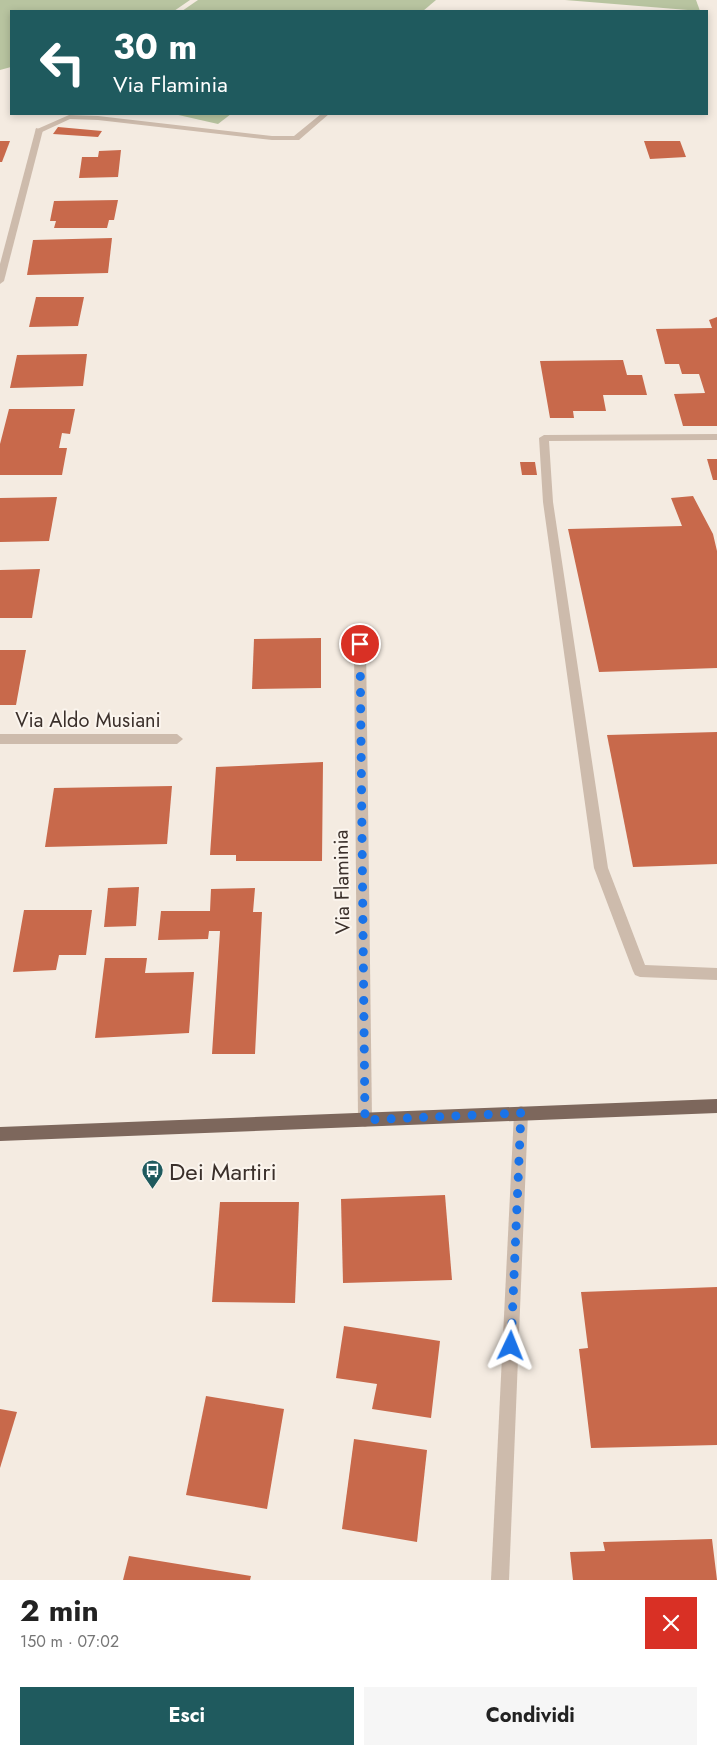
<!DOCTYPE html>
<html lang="it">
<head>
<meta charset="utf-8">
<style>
  :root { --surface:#fff; --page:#f6f6f6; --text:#222; --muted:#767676; --accent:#1f5a5e }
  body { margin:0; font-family:Jost,sans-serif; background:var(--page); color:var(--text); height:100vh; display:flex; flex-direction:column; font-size:19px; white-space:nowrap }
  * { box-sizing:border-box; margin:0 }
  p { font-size:16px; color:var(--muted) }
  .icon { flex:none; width:28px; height:28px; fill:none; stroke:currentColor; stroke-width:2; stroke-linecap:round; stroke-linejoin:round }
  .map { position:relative; height:1580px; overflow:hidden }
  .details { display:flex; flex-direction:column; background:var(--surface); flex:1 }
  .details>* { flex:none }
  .top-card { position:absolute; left:10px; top:10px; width:698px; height:105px; border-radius:0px; box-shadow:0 2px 8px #0003; background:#1f5a5e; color:#fff; overflow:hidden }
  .pin { position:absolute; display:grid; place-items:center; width:42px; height:42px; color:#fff; margin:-21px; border:2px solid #fff; border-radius:50%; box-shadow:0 1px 5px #0007 }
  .me { position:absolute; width:55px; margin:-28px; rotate:2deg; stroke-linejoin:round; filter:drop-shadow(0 0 4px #0008) }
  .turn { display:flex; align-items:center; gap:18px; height:105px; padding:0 20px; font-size:22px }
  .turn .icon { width:65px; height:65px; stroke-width:2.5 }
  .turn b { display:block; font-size:35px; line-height:42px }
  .round { display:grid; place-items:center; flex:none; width:52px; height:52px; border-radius:0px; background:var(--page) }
  .headline { display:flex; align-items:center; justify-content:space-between; height:85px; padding:0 20px }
  h1 { font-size:30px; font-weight:700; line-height:38px }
  .primary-button { display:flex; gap:10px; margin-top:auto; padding:10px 20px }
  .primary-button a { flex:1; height:58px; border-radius:0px; background:var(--accent); color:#fff; font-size:20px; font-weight:700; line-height:58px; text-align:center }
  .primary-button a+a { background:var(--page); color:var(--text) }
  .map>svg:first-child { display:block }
</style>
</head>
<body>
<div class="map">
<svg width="717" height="1580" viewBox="0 0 717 1580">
  <rect width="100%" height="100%" fill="#f4ebe1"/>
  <g fill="#b8c4a0">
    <polygon points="0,0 190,0 174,11 11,11 11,67 0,70"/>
    <polygon points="198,0 436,0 423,11 182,11"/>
    <polygon points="565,0 696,0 700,11"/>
    <polygon points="174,114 231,114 218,124"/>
  </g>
  <g fill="#c8694b">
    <polygon points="58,127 102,131 98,137 53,134"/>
    <polygon points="0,141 10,141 2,162 0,162"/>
    <polygon points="644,141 680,141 686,157 650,159"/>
    <polygon points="121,150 118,177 79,178 82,157 98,157 99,151"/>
    <polygon points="118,200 114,220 109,220 107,228 54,228 56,221 50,221 54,201"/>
    <polygon points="112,238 108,273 27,275 33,240"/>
    <polygon points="36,297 84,297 78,326 29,327"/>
    <polygon points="717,317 717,426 683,426 674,394 705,393 699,374 682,374 679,364 665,364 656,329 712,328 709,320"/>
    <polygon points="87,354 83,386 10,388 17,355"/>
    <polygon points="623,360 627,375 642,375 647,395 603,395 606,411 573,411 574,418 550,418 540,361"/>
    <polygon points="9,409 75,409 70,434 62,433 59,448 67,448 62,475 0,475 0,444"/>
    <polygon points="707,459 717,459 717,480 713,480"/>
    <polygon points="520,462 535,462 537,475 522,475"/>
    <polygon points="693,496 713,534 717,551 717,668 599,672 568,529 682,526 671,498"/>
    <polygon points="57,497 49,541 0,542 0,498"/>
    <polygon points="40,569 32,618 0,618 0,570"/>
    <polygon points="321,638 321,688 252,689 254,639"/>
    <polygon points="0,650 26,650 16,705 0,705"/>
    <polygon points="717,732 717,864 633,867 607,735"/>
    <polygon points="323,762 322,861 236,861 236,855 210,855 216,767"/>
    <polygon points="172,786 167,844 45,847 54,788"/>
    <polygon points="139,887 136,926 104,927 108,888"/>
    <polygon points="255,888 253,912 262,912 255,1054 212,1054 220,931 209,931 208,939 158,940 161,911 210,911 211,889"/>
    <polygon points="24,910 92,910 86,955 59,955 56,970 13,972"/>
    <polygon points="105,958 147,958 145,973 194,972 189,1033 95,1038"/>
    <polygon points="445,1195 452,1280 343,1283 341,1199"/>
    <polygon points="220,1202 299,1202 295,1303 212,1302"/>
    <polygon points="717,1287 717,1445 591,1448 579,1349 588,1348 581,1292"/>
    <polygon points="344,1326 440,1341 431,1418 372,1409 377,1384 336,1378"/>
    <polygon points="206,1396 284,1409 267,1509 186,1495"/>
    <polygon points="0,1409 17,1412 0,1468"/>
    <polygon points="354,1439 427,1450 417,1542 342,1529"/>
    <polygon points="712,1539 717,1580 573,1580 570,1552 605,1551 603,1542"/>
    <polygon points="129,1556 251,1576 250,1580 123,1580"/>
  </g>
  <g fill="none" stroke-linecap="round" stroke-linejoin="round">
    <g fill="#cdbbac" fill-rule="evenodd">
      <polygon points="321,114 329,114 299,140 272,140 98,120 70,119 42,132 35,130 69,115 98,116 272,136 294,136"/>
      <polygon points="717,434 717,440 549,441 553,502 608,868 645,965 717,968 717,980 640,977 635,975 633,971 594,868 543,502 539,438 544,435"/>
    </g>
    <g fill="#cdbbac" fill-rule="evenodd">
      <polygon points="36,128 43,130 4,281 0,284 0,264"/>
      <polygon points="360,640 366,644 372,1120 370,1125 365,1127 360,1125 358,1120 354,644"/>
      <polygon points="0,734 177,734 183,739 177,744 0,744"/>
      <polygon points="521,1106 526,1108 528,1113 509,1580 491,1580 514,1113 516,1108"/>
    </g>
    <polygon fill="#7d675c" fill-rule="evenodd" points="717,1099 717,1113 0,1141 0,1127"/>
  </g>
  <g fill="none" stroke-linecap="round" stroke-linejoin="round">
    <polyline stroke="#1a73e8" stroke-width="9" stroke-dasharray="0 16.2" points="360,644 365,1120 521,1113 511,1346"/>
  </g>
  <defs>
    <symbol id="bus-pin" viewBox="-11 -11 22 30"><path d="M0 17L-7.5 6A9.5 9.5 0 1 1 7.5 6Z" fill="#1f5a5e" stroke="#fbf5ee"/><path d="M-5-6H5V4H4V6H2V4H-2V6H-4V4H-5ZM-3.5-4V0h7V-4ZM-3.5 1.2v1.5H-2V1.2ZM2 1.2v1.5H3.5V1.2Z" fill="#fff"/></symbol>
  </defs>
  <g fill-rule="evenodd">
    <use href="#bus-pin" x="140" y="1158" width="25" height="34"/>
  </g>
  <g text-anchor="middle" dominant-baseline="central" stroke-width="4" stroke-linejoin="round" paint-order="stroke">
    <g font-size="20" fill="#3b302b" stroke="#fbf5ee">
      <text x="88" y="720">Via Aldo Musiani</text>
      <text transform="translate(342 882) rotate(-91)">Via Flaminia</text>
    </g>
    <g font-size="24" fill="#3b302b" stroke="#fbf5ee" text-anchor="start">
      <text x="169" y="1171">Dei Martiri</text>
    </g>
  </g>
</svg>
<div class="pin" style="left:360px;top:644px;background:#d93025"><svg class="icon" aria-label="arrive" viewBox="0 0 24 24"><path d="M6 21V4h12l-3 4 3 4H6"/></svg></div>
<svg class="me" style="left:511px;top:1346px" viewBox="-20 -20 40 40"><path d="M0-17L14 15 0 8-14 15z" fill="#1a73e8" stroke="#fff" stroke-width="4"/></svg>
<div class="top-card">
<div class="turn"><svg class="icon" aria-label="left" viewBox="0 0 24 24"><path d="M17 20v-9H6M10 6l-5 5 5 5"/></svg><div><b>30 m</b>Via Flaminia</div></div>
</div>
</div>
<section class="details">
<div class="headline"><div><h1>2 min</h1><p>150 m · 07:02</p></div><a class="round" style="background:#d93025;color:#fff"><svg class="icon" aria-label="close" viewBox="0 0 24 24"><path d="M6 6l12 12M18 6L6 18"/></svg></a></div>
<div class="primary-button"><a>Esci</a><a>Condividi</a></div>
</section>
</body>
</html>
